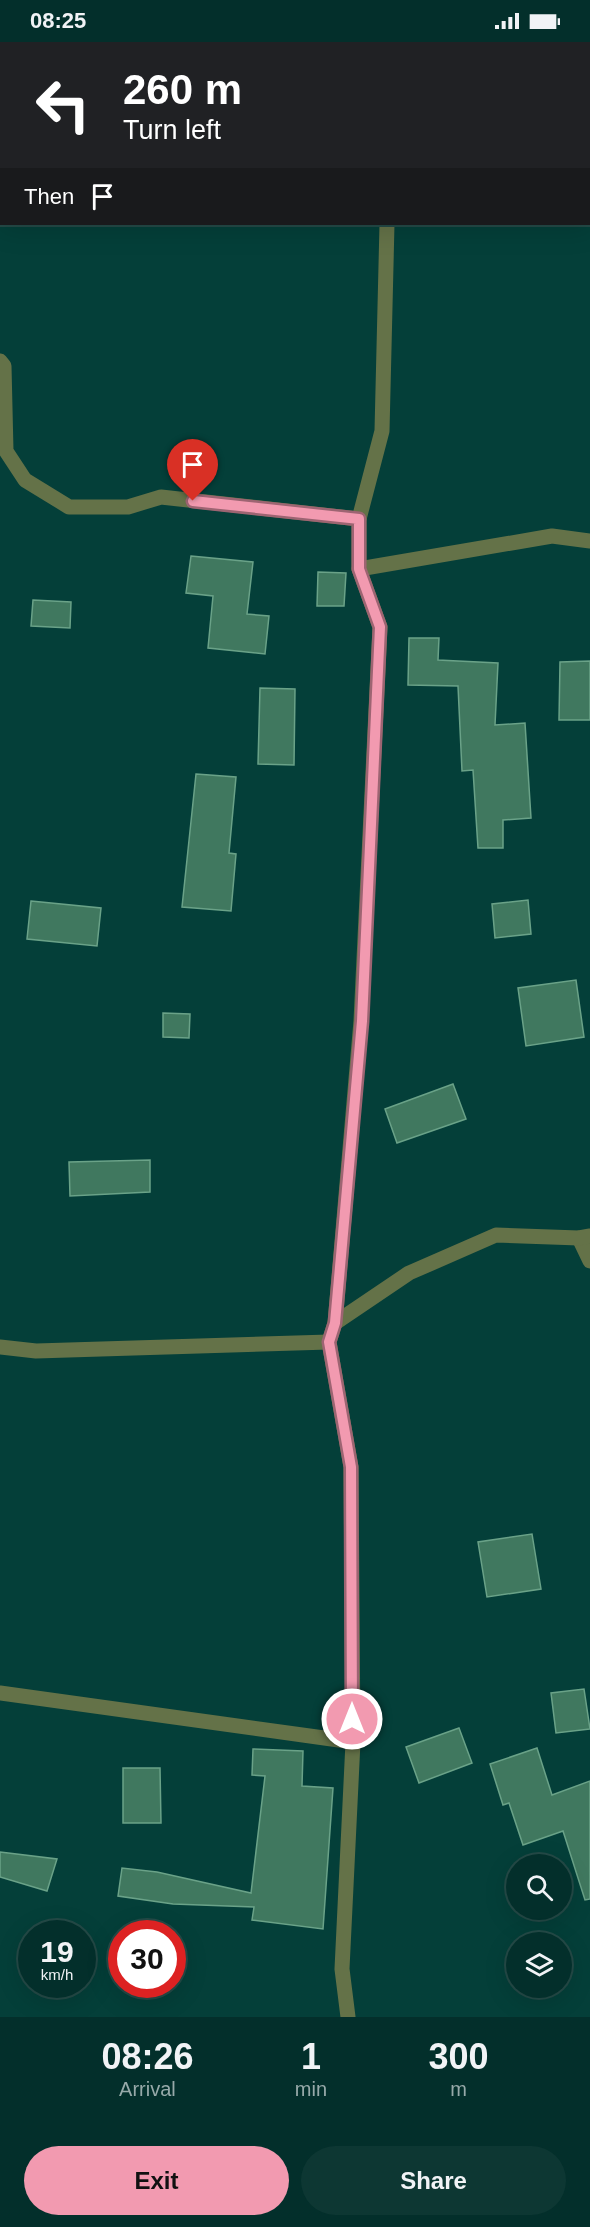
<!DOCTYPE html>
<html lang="en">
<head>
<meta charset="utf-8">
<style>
  :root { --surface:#032f2b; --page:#0d3733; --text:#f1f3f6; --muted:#97a9a9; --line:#244a47; --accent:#f29ab0 }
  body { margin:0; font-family:Arial,sans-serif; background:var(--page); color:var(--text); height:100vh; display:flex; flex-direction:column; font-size:22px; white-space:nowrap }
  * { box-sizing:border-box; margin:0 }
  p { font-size:20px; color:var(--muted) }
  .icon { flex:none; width:33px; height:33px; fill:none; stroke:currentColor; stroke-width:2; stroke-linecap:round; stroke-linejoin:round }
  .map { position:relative; height:1975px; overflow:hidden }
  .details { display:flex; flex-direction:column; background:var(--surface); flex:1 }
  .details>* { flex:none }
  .hud { position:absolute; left:0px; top:0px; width:591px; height:183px; box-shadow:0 6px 24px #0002,0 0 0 2px var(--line); background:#202124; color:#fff; overflow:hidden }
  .tools { position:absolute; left:506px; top:1812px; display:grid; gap:12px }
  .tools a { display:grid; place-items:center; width:66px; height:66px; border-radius:50%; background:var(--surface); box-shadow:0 6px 24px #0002,0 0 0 2px var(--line); font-size:30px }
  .speed { position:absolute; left:18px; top:1878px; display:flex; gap:12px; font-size:30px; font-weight:700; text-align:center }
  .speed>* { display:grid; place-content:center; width:78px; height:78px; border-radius:50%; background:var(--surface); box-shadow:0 6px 24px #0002,0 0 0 2px var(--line); line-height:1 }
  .speed small { font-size:15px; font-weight:400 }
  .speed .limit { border:9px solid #d22; background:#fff; color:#111 }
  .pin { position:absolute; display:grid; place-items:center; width:51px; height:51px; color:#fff; margin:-62px -26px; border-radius:50% 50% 50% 0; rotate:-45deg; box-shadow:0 0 6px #0007 }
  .pin .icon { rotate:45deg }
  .me { position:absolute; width:66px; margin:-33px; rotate:0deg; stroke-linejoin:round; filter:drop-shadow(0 0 4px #0008) }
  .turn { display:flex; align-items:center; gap:21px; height:126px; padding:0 24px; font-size:27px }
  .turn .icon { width:78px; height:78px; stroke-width:2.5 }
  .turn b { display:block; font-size:42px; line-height:51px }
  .then { display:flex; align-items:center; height:57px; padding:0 24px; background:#0003; gap:12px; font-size:22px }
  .eta { display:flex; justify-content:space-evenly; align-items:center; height:102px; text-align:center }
  .eta b { font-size:36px; font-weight:700; line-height:42px }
  .cta { display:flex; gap:12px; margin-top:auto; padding:12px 24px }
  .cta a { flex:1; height:69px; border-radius:36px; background:var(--accent); color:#111; font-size:24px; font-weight:700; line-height:69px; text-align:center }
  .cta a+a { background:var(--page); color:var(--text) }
  .status { display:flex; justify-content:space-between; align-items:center; height:42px; padding:0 30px; background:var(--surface); direction:ltr }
  .status svg { height:16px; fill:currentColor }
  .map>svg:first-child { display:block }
</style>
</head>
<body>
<div class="status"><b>08:25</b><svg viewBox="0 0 49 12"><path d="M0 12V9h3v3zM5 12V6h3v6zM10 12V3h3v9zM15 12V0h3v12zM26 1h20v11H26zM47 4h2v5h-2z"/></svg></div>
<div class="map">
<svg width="590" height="1975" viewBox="0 0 590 1975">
  <rect width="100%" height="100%" fill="#043f39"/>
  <g fill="#40785f" stroke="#6aa288" stroke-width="1.5">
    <polygon points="191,514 253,520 247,572 269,574 265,612 208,606 213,554 186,551"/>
    <polygon points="318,530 346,531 344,564 317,564"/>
    <polygon points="33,558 71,560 70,586 31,584"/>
    <polygon points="409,596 439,596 438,618 498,621 495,683 525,681 531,776 503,778 503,806 478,806 473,728 462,729 458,644 408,643"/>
    <polygon points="590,619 590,678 559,678 560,620"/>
    <polygon points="260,646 295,647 294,723 258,722"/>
    <polygon points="196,732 236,735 229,811 236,812 231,869 182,865"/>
    <polygon points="528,858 531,892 495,896 492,862"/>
    <polygon points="31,859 101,866 97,904 27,897"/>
    <polygon points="576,938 584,995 526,1004 518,946"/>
    <polygon points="163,971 190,972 189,996 163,995"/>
    <polygon points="453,1042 466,1077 397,1101 385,1067"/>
    <polygon points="150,1118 150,1150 70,1154 69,1120"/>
    <polygon points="532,1492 541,1547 487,1555 478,1500"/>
    <polygon points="584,1647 590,1687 556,1691 551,1651"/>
    <polygon points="459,1686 472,1721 419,1741 406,1705"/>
    <polygon points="537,1706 552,1753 590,1739 590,1857 585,1858 563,1789 523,1803 509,1761 503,1763 490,1722"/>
    <polygon points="253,1707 303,1709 302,1744 333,1746 323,1887 252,1878 254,1865 173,1862 118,1854 122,1826 157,1830 251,1851 265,1734 252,1733"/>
    <polygon points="123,1726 160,1726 161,1781 123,1781"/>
    <polygon points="0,1810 57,1817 47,1849 0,1835"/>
  </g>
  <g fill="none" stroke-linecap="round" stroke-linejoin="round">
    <g stroke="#647248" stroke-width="15">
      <polyline points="388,0 388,2"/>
      <polyline points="387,182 382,389 359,477 359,527 552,494 590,499"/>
      <polyline points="0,319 4,324 6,409 25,438 69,465 128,465 161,455 359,477"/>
      <polyline points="579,1196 590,1219"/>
      <polyline points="335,1281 409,1231 496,1193 579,1196 590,1194"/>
      <polyline points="0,1305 36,1309 329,1300"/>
      <polyline points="0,1651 353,1700"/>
      <polyline points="348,1975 342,1927 353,1700 351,1425 329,1300 335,1281 361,979 380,585 359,527"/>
    </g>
  </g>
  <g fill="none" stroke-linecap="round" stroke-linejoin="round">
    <defs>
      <polyline id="route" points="193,459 359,477 359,527 380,585 362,979 335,1281 329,1300 351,1425 352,1677"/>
    </defs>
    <use href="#route" stroke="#9d6472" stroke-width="15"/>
    <use href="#route" stroke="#f29ab0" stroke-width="10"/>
  </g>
</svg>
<div class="tools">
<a><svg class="icon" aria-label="search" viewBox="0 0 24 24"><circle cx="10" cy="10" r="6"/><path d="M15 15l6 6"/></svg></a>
<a><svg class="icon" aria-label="layers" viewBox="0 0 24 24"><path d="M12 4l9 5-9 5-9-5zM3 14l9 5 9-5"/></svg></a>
</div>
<div class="speed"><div>19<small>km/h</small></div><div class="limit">30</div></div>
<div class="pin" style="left:193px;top:459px;background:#d93025"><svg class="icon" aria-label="arrive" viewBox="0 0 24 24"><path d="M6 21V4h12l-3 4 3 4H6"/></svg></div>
<svg class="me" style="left:352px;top:1677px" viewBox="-20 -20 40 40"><circle r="17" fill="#f29ab0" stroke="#fff" stroke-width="3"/><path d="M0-11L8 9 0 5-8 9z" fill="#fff"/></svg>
<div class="hud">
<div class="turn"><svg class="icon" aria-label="left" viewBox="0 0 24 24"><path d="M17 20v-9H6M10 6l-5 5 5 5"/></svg><div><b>260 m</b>Turn left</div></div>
<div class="then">Then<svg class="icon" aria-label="arrive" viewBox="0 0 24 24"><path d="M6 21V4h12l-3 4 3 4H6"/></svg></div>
</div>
</div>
<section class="details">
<div class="eta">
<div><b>08:26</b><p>Arrival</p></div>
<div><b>1</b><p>min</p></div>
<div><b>300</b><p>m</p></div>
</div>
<div class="cta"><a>Exit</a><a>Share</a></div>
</section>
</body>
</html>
